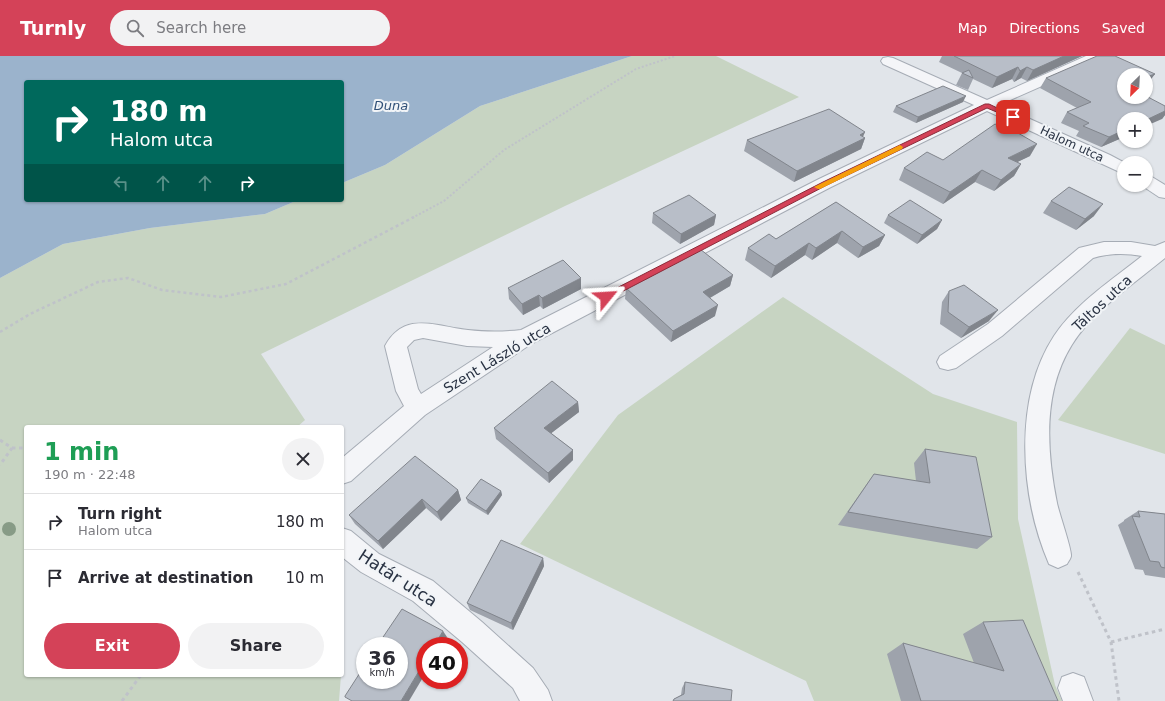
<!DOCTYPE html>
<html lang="en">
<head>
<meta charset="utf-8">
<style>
  :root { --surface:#fff; --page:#f2f2f3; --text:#2b2b33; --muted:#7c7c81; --line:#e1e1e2; --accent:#d44258 }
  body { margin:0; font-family:"DejaVu Sans",sans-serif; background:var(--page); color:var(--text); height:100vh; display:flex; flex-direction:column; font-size:15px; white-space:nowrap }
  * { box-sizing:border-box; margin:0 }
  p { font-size:13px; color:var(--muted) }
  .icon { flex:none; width:22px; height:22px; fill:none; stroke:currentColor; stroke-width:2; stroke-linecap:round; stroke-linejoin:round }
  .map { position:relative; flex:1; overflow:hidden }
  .side { position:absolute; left:24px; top:369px; width:320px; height:252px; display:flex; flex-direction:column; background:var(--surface); border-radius:4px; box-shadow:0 1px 3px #0004 }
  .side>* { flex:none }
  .top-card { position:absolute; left:24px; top:24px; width:320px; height:122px; border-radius:4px; box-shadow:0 1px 3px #0004; background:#00695c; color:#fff; overflow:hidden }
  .needle { width:26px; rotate:204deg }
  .buttons { position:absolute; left:1117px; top:12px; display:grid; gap:8px }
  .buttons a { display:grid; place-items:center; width:36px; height:36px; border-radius:50%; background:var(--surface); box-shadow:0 1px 3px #0004; font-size:20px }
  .speed { position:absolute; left:356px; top:581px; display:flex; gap:8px; font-size:20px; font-weight:700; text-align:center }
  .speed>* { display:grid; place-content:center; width:52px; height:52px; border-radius:50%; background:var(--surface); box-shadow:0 1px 3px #0004; line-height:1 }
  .speed small { font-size:10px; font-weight:400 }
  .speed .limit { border:6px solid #d22; background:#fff; color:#111 }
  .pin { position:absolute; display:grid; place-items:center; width:34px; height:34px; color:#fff; margin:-17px; border-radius:8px; box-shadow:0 2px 6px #0006 }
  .me { position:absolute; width:44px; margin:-22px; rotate:63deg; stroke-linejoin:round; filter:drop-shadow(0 0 3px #0008) }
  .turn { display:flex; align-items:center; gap:14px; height:84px; padding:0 20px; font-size:18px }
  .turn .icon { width:52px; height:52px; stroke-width:2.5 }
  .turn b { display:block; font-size:28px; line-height:34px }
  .lanes { display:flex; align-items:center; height:38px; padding:0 20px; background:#0003; justify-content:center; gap:20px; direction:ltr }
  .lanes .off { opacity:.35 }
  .round { display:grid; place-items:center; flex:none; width:42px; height:42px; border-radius:21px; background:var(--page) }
  .summary { display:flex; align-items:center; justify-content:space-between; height:68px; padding:0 20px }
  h1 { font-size:24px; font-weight:800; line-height:30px; color:#1e9e55 }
  .button { display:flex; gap:8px; margin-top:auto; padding:8px 20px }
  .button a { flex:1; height:46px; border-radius:24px; background:var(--accent); color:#fff; font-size:16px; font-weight:800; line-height:46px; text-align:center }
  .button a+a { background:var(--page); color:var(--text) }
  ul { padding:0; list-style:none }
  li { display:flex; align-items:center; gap:12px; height:56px; padding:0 20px; border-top:1px solid var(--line) }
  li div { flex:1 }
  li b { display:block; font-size:15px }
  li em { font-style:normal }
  header { display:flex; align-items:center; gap:24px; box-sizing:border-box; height:56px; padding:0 20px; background:var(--accent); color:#fff }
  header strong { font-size:19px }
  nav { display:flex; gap:22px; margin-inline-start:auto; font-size:14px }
  .search { width:280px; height:36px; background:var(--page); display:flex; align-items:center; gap:10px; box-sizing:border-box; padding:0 14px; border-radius:22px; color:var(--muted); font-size:15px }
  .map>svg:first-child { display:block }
</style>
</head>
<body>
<header>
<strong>Turnly</strong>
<div class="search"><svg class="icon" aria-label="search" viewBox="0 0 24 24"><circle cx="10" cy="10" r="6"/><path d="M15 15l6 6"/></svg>Search here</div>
<nav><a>Map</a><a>Directions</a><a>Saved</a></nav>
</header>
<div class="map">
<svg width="1165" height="645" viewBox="0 0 1165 645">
  <rect width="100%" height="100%" fill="#e1e5ea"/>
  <g fill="#c7d4c2">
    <polygon points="632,0 716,0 799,41 565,150 261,298 305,364 297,371 26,371 26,619 341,619 339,645 0,645 0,222 63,188 150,172 265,158 298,144 342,144 342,127 385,109 480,50"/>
    <polygon points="783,241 933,338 1017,366 1018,463 1055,629 1062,645 814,645 806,625 520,488 618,359"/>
    <polygon points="1130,272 1165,289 1165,398 1058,364"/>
  </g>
  <polygon fill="#9bb3cc" points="0,0 632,0 480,50 385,109 342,127 342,26 26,26 26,144 298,144 265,158 150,172 63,188 0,222"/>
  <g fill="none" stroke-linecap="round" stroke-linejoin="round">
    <defs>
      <g id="minor">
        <path d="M1086 0H1105L1103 3 999 49 1110 99 1125 107H1124V118L987 55 831 131 531 288 425 359 351 425 342 428V402L404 350 396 335 385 290C405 254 436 271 468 274 486 276 503 276 521 274L819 123 974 49 883 8 881 5 883 2 888 1 893 2 987 44ZM423 282 467 290 493 291 421 338 418 333 407 291 414 284Z"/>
        <polygon points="1146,120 1152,121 1165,129 1165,142 1159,141 1141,129 1146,129"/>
        <path d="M1104 186H1131L1155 190 1165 186V202C1138 224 1108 245 1085 271 1042 320 1045 387 1057 447 1059 457 1072 494 1071 500 1071 502 1068 506 1067 508L1058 512 1049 508C1020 441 1013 343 1054 280 1076 247 1112 224 1142 200 1126 197 1109 197 1093 202L1002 280 956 312 948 314 940 312 937 306 940 300 988 268 1079 192Z"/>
        <polygon points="342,472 351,475 379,498 433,525 482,566 533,612 548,634 552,645 520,645 513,632 462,586 413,545 361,516 342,501"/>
        <polygon points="1073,617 1084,621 1093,645 1063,645 1058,632 1062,621"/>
      </g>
    </defs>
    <use href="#minor" stroke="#a6acb5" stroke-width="2"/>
    <polyline stroke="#bfc2c9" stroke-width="2" stroke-dasharray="2 2" stroke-linecap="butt" points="412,162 444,145 504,94 636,13 675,0"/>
    <polyline stroke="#bfc2c9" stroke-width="2.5" stroke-dasharray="3 3" stroke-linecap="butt" points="0,276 30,258 98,226 128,222 162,234 221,241 286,228 414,161"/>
    <g stroke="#bfc2c9" stroke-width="3" stroke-dasharray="3.5 3.5" stroke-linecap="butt">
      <polyline points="0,384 12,392 0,409"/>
      <polyline points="12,392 26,392"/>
      <polyline points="1078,516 1111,586 1119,645"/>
      <polyline points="1111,586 1165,573"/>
      <polyline points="122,645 141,619"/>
    </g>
    <use href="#minor" fill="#f4f5f8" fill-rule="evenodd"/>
  </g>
  <circle fill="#879b86" cx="9" cy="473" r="7"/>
  <g fill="#9ea3ac">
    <polygon points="942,0 1082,0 1027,25 1021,22 1014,26 1012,23 992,32 973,23 968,34 956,29 962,17 939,6"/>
    <polygon points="1155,18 1147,28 1146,19 1124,41 1165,50 1165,59 1162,63 1124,63 1124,81 1101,91 1076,80 1079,75 1061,67 1067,56 1077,52 1040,32 1046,22"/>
    <polygon points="963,46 916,67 893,56 896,50"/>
    <polygon points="865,76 863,81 865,82 861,93 794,126 744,95 747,84"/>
    <polygon points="1030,100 1017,106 1021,108 1014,120 994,135 975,126 943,148 899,124 904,112 943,104"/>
    <polygon points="1051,145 1094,160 1076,174 1043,157"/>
    <polygon points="836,146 885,179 879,190 858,202 837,187 812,204 805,199 771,222 745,204 748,192 776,183"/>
    <polygon points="653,157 716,159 714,169 680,188 652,167"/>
    <polygon points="888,159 942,164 937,173 917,188 884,167"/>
    <polygon points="733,219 730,230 710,242 715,260 671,286 625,243 626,232"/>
    <polygon points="508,232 581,233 543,253 540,250 523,259 509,243"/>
    <polygon points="949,235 989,265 961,282 940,268 942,246"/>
    <polygon points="578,346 579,356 551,377 573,394 573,404 549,427 496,383 494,372"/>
    <polygon points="925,393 992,481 977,493 838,469 864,432 874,418 916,425 914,407"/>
    <polygon points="458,434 461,444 441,465 426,452 383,493 355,468 349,459"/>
    <polygon points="501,435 502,439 488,459 468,447 466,442"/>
    <polygon points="1138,455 1165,458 1165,522 1145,519 1143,514 1135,513 1118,469 1124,465 1124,464"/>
    <polygon points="543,502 544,510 513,574 470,554 467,547"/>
    <polygon points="983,566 1058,645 901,645 887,598 903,587 974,607 963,578"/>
    <polygon points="685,626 731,645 673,645 674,643 681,639 682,632"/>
  </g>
  <g fill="#81858c">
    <polygon points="1064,0 1082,0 1027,25 1033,14"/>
    <polygon points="1018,11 1012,23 992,32 997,21"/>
    <polygon points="1027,11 1021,22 1014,26 1020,15"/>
    <polygon points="1155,18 1147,28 1146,29 1146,21"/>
    <polygon points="966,40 963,46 916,67 918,61"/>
    <polygon points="1165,55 1165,59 1162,63 1146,70 1146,64"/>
    <polygon points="1124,74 1124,81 1101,91 1109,81"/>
    <polygon points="865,76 861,84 865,82 861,93 794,126 797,115"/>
    <polygon points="1037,88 1030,100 1001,114 1008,102"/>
    <polygon points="1021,108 1014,120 994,135 1001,124"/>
    <polygon points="982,114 975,126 943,148 950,136"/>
    <polygon points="1103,148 1094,160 1076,174 1085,163"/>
    <polygon points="716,159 714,169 680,188 681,178"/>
    <polygon points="942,164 937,173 917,188 922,179"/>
    <polygon points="842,175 837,187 812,204 816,192"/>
    <polygon points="885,179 879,190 858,202 863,191"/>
    <polygon points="809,187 805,199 771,222 775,210"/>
    <polygon points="733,219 730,230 701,247 703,236"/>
    <polygon points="581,222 581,233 543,253 542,242"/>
    <polygon points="539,239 540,250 523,259 522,248"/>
    <polygon points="718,249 715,260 671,286 673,275"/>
    <polygon points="998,254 989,265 961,282 969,271"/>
    <polygon points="578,346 579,356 545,382 544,372"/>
    <polygon points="573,394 573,404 549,427 548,417"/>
    <polygon points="458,434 461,444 441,465 437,456"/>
    <polygon points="501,435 502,439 488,459 486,455"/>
    <polygon points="422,443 426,452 383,493 378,485"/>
    <polygon points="543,502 544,510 513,574 511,567"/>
    <polygon points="443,575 447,581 442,590 434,590"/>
    <polygon points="425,605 425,618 409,645 401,645"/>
  </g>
  <g fill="#b8bec8" stroke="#81858c">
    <polygon points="954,0 1064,0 1033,14 1027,11 1020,15 1018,11 997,21"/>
    <polygon points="1097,0 1115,0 1155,18 1146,21 1146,19 1124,19 1124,41 1146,41 1146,40 1165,50 1165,55 1146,64 1146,63 1124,63 1124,74 1109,81 1083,70 1089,67 1067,56 1091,46 1046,22"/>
    <polygon points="969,14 973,22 962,17"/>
    <polygon points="943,30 966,40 918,61 896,50"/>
    <polygon points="829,53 865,76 860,79 865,82 797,115 747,84"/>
    <polygon points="995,68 1010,74 1011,73 1037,88 1008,102 1021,108 1001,124 982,114 950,136 904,112 927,96 943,104"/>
    <polygon points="1069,131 1103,148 1085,163 1051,145"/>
    <polygon points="689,139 716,159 681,178 653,157"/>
    <polygon points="910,144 942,164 922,179 888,159"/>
    <polygon points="836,146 885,179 863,191 842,175 816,192 809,187 775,210 748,192 769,178 776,183"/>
    <polygon points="700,193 733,219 703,236 718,249 673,275 626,232 645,222 646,223"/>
    <polygon points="563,204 581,222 542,242 539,239 522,248 508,232"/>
    <polygon points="964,229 998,254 969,271 948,256 949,235"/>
    <polygon points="552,325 578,346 544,372 573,394 548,417 494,372"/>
    <polygon points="925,393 976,401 992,481 848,456 874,418 930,427"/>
    <polygon points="415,400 458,434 437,456 422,443 378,485 349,459"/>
    <polygon points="481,423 501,435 486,455 466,442"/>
    <polygon points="1138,455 1165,458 1165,512 1161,511 1159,506 1150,505 1132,460 1140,461"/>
    <polygon points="501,484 543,502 511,567 467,547"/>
    <polygon points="402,553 443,575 434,590 425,590 425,605 401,645 352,645 345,641 345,640 365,609 365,624 399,624 399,590 377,590"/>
    <polygon points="1023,564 1058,645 921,645 903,587 1004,615 983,566"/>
    <polygon points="685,626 732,634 731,645 673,645 674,643 684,638"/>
  </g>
  <polygon fill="#d44258" stroke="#8a2b39" points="985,48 989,48 1016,61 1011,62 987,52 827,129 608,243 606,244 601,241 603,239 823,126"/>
  <polygon fill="#f59e0b" points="900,89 903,91 902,93 820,133 818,133 814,131"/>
  <g text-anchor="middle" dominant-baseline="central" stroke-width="4" stroke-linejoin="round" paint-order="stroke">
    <g font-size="12" fill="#293243" stroke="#f1f4f7">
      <text transform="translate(1072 88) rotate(25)">Halom utca</text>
    </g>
    <g font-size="13" font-style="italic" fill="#315178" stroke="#f1f4f7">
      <text x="391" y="49">Duna</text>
    </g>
    <g font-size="14" fill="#293243" stroke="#f1f4f7">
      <text transform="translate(1102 247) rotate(-43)">Táltos utca</text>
      <text transform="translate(497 302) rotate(-31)">Szent László utca</text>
    </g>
    <g font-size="17" fill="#293243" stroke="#f1f4f7">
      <text transform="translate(398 522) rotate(33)">Határ utca</text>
    </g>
  </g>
</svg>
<div class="buttons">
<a><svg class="needle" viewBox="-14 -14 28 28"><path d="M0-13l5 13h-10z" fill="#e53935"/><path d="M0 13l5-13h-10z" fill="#7c7c81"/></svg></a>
<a>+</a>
<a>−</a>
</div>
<div class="speed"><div>36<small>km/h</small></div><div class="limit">40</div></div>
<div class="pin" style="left:1013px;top:61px;background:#d93025"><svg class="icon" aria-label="arrive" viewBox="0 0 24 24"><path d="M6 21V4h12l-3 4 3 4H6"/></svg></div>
<svg class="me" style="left:606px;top:241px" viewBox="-20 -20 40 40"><path d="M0-17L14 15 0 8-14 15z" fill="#d44258" stroke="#fff" stroke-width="4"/></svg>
<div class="top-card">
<div class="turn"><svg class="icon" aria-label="right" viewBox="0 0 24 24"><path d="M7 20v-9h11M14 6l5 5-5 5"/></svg><div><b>180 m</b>Halom utca</div></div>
<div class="lanes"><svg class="icon off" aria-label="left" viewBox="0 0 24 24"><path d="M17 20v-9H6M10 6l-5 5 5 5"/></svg><svg class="icon off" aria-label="ahead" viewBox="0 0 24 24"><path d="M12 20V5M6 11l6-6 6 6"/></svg><svg class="icon off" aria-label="ahead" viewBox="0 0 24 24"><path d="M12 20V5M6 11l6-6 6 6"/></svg><svg class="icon" aria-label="right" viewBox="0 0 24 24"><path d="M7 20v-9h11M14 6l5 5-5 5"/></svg></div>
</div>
<section class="side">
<div class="summary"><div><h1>1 min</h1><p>190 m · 22:48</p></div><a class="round"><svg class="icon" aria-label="close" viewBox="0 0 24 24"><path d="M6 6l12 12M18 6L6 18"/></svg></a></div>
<ul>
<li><svg class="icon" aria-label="right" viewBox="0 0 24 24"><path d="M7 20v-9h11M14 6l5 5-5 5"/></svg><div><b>Turn right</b><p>Halom utca</p></div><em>180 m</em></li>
<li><svg class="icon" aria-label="arrive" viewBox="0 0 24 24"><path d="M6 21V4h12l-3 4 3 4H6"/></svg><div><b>Arrive at destination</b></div><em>10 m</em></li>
</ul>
<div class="button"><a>Exit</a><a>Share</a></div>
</section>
</div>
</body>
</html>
